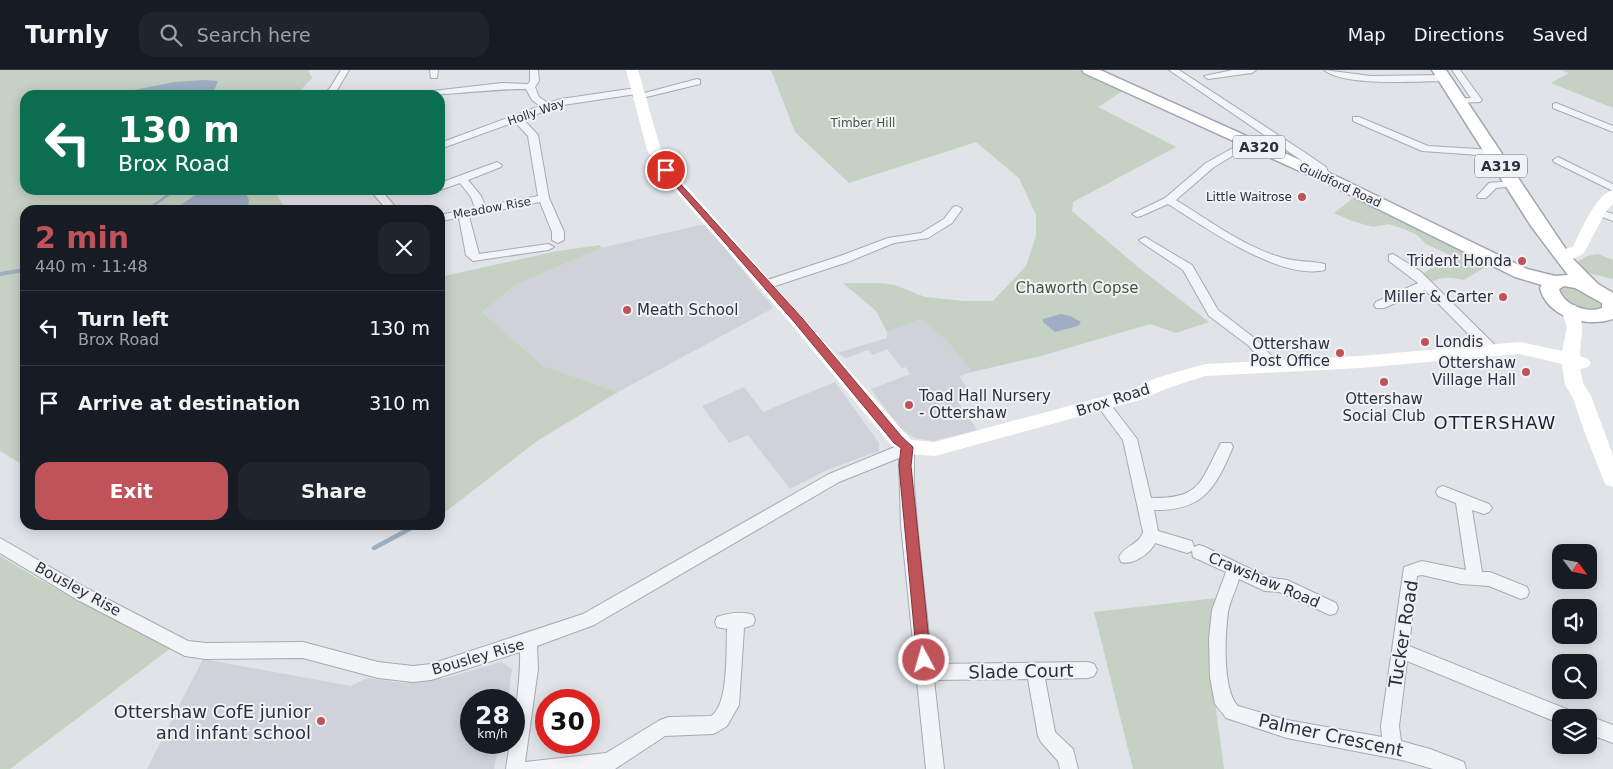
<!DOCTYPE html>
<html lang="en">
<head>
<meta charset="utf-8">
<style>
  :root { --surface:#171b24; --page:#20242c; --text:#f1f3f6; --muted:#9ea1a6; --line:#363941; --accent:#c0525a }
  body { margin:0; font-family:"DejaVu Sans",sans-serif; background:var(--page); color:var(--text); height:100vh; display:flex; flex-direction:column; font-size:19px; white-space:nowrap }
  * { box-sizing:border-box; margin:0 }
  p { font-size:16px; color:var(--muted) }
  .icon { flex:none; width:28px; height:28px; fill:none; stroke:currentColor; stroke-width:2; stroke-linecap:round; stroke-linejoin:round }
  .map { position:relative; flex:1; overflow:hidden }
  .details { position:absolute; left:20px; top:135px; width:425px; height:325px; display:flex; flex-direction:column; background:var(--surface); border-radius:15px; box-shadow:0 2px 12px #0003 }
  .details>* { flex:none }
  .banner { position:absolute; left:20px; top:20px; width:425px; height:105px; border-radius:15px; box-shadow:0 2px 12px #0003; background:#0b6e4f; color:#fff; overflow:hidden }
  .needle { width:32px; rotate:122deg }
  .buttons { position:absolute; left:1552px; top:474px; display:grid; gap:10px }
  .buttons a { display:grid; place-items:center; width:45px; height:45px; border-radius:10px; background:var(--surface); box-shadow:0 2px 12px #0003; font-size:25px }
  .speed { position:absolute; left:460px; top:619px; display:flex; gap:10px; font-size:25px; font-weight:700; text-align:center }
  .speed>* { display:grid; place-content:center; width:65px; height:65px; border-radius:50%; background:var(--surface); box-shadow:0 2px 12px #0003; line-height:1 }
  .speed small { font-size:12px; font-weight:400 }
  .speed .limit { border:8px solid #d22; background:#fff; color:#111 }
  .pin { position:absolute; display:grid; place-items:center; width:42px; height:42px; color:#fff; margin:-21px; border:2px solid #fff; border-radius:50%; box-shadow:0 1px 5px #0007 }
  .me { position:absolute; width:55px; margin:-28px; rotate:354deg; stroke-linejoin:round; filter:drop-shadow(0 0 4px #0008) }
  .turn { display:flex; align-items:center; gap:18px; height:105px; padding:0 15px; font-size:22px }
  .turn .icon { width:65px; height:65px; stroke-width:2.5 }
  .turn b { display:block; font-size:35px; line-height:42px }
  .round { display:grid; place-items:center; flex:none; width:52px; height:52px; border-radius:15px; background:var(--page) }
  .head { display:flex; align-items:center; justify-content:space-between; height:85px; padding:0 15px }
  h1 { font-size:30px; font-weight:700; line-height:38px; color:var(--accent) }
  .primary-button { display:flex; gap:10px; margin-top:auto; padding:10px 15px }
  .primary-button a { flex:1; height:58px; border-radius:15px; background:var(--accent); color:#fff; font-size:20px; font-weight:700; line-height:58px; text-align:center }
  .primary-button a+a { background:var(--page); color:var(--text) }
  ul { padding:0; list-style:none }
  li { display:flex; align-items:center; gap:15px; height:75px; padding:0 15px; border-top:1px solid var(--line) }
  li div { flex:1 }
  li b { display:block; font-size:19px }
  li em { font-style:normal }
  header { display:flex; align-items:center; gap:30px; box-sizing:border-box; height:70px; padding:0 25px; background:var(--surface); border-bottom:1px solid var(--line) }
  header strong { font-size:24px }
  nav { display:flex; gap:28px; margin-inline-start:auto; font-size:18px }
  .search { width:350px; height:45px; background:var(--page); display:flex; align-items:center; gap:12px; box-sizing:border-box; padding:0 18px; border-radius:15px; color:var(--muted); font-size:19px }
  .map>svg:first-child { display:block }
</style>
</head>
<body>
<header>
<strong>Turnly</strong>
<div class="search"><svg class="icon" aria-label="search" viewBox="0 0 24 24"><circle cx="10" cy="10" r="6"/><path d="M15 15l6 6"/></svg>Search here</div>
<nav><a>Map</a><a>Directions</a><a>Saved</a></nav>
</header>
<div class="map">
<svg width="1613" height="699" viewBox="0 0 1613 699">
  <rect width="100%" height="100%" fill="#e0e3e8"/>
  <g fill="#cfd2d9">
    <polygon points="700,155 708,156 773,238 618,322 543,296 482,242 517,214 601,178"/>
    <polygon points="921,249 947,271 972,302 959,306 973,328 958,332 977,360 933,371 915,368 900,358 871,319 910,304 906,297 902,298 887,279 873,285 868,280 846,288 837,283 887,268 887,262"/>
    <polygon points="835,312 879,373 879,381 827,400 790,419 748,365 729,373 702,336 744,317 763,342"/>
    <polygon points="203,589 351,616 367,608 404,613 446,608 501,592 512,599 508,630 471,630 471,672 499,673 494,699 147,699"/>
  </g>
  <g fill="#c5d1c2">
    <polygon points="0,0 308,0 312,8 296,25 25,25 25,120 274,120 286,140 25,140 25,396 0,381"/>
    <polygon points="771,0 1079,0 1124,20 1098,37 1176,77 1073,132 1072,141 1138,197 1209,252 1176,263 1150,254 1041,286 972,302 947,271 921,249 887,262 876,241 843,213 880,213 895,215 925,227 964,231 993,231 1026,196 1036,166 1036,145 1019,108 976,72 849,113 795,62"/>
    <polygon points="1561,0 1613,0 1613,38 1551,13 1569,3"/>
    <path d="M1357 125 1446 171 1487 196 1464 210C1453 207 1440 206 1430 213L1420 206 1450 185 1426 174 1417 165 1404 159 1388 154 1373 157 1352 151 1334 143Z"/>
    <polygon points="600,175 601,178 517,214 482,242 543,296 618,322 537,371 440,446 440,207 558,181"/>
    <polygon points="1598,184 1613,190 1613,209 1589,203 1575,194 1587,186"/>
    <path d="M1564 217H1575L1601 232V236C1588 246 1565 234 1559 221Z"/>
    <polygon points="0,486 40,510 171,578 10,699 0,699"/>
    <path d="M1216 528C1205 586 1217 641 1224 699H1133L1094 542Z"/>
  </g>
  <g fill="#9faec4">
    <polygon points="204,10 218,11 212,25 108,25 175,12"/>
    <polygon points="202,120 244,120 249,130 247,140 174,140"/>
    <polygon points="1061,244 1070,246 1081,252 1078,256 1055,262 1043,252 1043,249"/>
  </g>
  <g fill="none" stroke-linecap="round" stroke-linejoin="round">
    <polyline stroke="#9faec4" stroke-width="2.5" points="147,140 175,120"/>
    <polyline stroke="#9faec4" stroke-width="4" points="0,204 25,200"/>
    <polyline stroke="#9faec4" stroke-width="4.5" points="374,478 417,455"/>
    <defs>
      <g id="street">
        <polygon points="341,0 349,0 334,25 323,25 330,18"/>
        <polygon points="430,0 438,0 437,8 431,8"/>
        <path d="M530 0H538L539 11 535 17 539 27 548 33 561 29 636 18 641 21 636 24 563 35 523 49 538 65 549 128 564 162V170L558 173 552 170V162L540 132 469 146 479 184 548 174 554 177 548 180 473 191 466 185 459 148 440 151V145L475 138 471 127 460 113 440 120V113L497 92 502 95 501 97 468 110 481 126 485 136 538 126 528 66 515 52 440 79V73L540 36 532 30 526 19C490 19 454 25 419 25L424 22 502 13 528 14 530 11Z"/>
        <polygon points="1169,0 1179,0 1307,84 1326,97 1330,107 1329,109 1321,109 1317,101"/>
        <polygon points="1233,0 1256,0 1252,3 1208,9 1204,6"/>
        <path d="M1324 0 1371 6 1445 5 1449 8 1445 11C1417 11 1345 17 1324 0Z"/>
        <polygon points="1452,0 1460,0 1482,30 1480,32 1457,33 1457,29 1471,28"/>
        <polygon points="697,9 700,10 700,14 638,29 633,26"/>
        <polygon points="1556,33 1613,56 1613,62 1553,38 1553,34"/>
        <polygon points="1353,47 1359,47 1428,76 1493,80 1498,83 1493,86 1422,81 1353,51"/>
        <path d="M1249 69 1254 72 1252 74 1214 97 1176 130C1210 151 1244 177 1283 188 1297 192 1311 191 1325 194V200C1280 211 1205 157 1168 134L1141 146 1137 147 1132 144 1165 128 1206 93Z"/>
        <polygon points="1558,87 1613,114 1613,121 1554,92 1553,90"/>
        <polygon points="1512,111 1516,112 1516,116 1496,118 1486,128 1478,128 1477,126 1489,113"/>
        <polygon points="370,120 381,120 398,140 387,140"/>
        <polygon points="957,136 962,139 952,153 928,168 894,173 848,192 769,218 761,218 759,215 761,212 840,186 888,168 921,163 944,149 953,137"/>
        <polygon points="1598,139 1613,144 1613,151 1594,144 1593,142"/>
        <polygon points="1145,167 1192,195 1218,240 1257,270 1277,292 1278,295 1277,298 1267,298 1249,276 1209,246 1183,200 1141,172 1139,170"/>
        <polygon points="1393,184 1420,201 1497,277 1498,280 1497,283 1487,283 1425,220 1384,238 1376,238 1374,235 1376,232 1418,213 1389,191 1389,185"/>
        <path d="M1103 329 1108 331 1137 369 1151 428C1201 429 1200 412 1221 373H1231L1233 377C1215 419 1203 441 1154 440L1158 461 1192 471 1194 477 1199 475 1205 477 1267 507 1287 510 1336 533 1338 538 1336 543 1330 545 1279 522 1265 521 1239 509C1236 520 1230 531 1228 542 1225 564 1222 620 1238 636L1287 650 1382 667 1381 656 1404 497 1422 491 1466 500 1456 433 1438 426 1436 422 1438 418 1443 416 1489 434 1492 438 1489 442 1484 444 1472 440 1482 502H1490L1527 517 1529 522 1527 527 1521 529 1489 516 1461 514 1422 505 1417 506 1409 576 1574 642 1577 648H1561V654L1407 591 1399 656 1401 671 1430 679 1464 692 1466 699H1433L1402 690 1287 668 1226 648 1215 634 1210 607 1209 569 1212 540 1226 502 1193 487 1192 481 1187 483 1155 473C1151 483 1132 496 1121 492L1119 487C1125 475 1139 475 1143 462L1123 370 1096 334Z"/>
        <path d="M907 372 912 373C916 380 913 405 914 415 918 475 926 534 932 594L1088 592 1094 594 1097 600 1094 606 1088 608 1045 609 1055 662 1073 679 1078 699H1060L1058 691 1041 672 1038 666 1028 609 934 610 944 699H926L901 455 899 388 839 412 594 555 537 576 538 599 525 692 606 683 660 650 669 647 711 646C729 635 726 580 727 559L717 557 715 552 717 547C727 543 743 541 753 545L755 550 753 555 744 558 739 635 727 656 719 661 713 664 665 666 615 699H506L510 672H514C514 642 521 612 520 582L431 610 413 612 378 608 303 588 206 589 185 586 76 529 0 483V468L88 519 188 571 206 573 303 572 378 592 413 596 431 594 583 544 829 404Z"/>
        <polygon points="1589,646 1613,655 1613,673 1589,664 1589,648 1586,648"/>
      </g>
      <path id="primary" d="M1082 0H1100L1340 108 1527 199 1555 206 1568 205 1531 156 1432 0H1446L1571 187 1598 214 1613 223V249C1587 258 1547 247 1540 218L1542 215 1515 207 1328 114 1084 3ZM1564 216 1575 218 1602 233V238C1588 244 1563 235 1559 219Z"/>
    </defs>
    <use href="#street" stroke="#a6aab2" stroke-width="2"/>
    <use href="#primary" stroke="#a1a7b2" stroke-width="3"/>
    <use href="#street" fill="#f3f4f7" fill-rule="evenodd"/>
    <g fill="#fff" fill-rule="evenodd">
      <path d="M626 0H638L661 80 675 103 911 370 935 372 1135 318 1156 308 1205 294 1360 286 1520 272 1562 281 1567 257 1561 239 1563 235H1575C1587 254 1580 266 1580 286L1588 289 1591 293 1588 297 1580 299 1583 313 1591 326 1613 385V417L1606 415 1603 409 1583 358 1573 328 1565 315 1562 294 1520 284 1360 298 1205 306 1168 318 1140 330 935 386 907 384 891 375 792 255 664 108 647 80Z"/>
      <path d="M1613 120V133L1605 143 1584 183 1573 189 1555 187 1552 184 1555 181 1573 177C1580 162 1596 124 1613 120Z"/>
    </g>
    <use href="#primary" fill="#fff" fill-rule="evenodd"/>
  </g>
  <polygon fill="#c0525a" stroke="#7d353a" points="666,98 802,248 902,367 913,377 911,396 931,590 929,595 924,597 919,595 917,590 899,396 901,378 894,373 795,253 663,102 662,100"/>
  <g fill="#c0525a" stroke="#f0f2f6" stroke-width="2">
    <circle cx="1302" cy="127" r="5"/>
    <circle cx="1522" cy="191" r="5"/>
    <circle cx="1503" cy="227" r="5"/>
    <circle cx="627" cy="240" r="5"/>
    <circle cx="1425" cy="272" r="5"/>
    <circle cx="1340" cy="283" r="5"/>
    <circle cx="1526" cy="302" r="5"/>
    <circle cx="1384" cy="312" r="5"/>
    <circle cx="909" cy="335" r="5"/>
    <circle cx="321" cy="651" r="5"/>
  </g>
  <g text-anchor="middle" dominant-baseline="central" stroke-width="4" stroke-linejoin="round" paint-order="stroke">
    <g font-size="12" fill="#2b303e" stroke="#f0f2f6">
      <text transform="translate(536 42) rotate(-19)">Holly Way</text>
      <text transform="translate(1340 115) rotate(25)">Guildford Road</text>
      <text transform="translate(492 138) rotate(-10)">Meadow Rise</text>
    </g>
    <g font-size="12" fill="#3d5839" stroke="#f0f2f6">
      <text x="863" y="53">Timber Hill</text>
    </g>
    <g font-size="12" fill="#2b303e" stroke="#f0f2f6" text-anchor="end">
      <text x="1292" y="127">Little Waitrose</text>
    </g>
    <g fill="#f0f2f6" stroke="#666a75" stroke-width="1">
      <rect x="1233" y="65.5" width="52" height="23" rx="4"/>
      <rect x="1475" y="84.5" width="52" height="23" rx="4"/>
    </g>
    <g font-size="14" font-weight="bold" fill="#2b303e">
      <text x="1259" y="77">A320</text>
      <text x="1501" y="96">A319</text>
    </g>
    <g font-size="15" fill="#2b303e" stroke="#f0f2f6" text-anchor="end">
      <text x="1512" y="191">Trident Honda</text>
      <text x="1493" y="227">Miller &amp; Carter</text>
      <text x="637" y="240" text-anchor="start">Meath School</text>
      <text x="1435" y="272" text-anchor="start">Londis</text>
      <text x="1330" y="274">Ottershaw<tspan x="1330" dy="17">Post Office</tspan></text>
      <text x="1516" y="293">Ottershaw<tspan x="1516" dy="17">Village Hall</tspan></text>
      <text x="919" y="326" text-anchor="start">Toad Hall Nursery<tspan x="919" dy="17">- Ottershaw</tspan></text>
      <text x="1384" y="329" text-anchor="middle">Ottershaw<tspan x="1384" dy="17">Social Club</tspan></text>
    </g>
    <g font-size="15" fill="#3d5839" stroke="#f0f2f6">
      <text x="1077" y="218">Chaworth Copse</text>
    </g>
    <g font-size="15" fill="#2b303e" stroke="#f0f2f6">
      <text transform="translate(1113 330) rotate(-18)">Brox Road</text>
      <text transform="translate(1264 510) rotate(23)">Crawshaw Road</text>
      <text transform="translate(78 519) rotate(29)">Bousley Rise</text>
      <text transform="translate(478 587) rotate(-16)">Bousley Rise</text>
    </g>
    <g font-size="18" letter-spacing="1" fill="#1d212f" stroke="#f0f2f6">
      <text x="1495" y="352">OTTERSHAW</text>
    </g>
    <g font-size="18" fill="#2b303e" stroke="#f0f2f6">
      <text transform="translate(1403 564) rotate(-81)">Tucker Road</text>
      <text transform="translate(1021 601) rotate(-1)">Slade Court</text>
      <text transform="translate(1331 665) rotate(12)">Palmer Crescent</text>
    </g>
    <g font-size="18" fill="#2b303e" stroke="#f0f2f6" text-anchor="end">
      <text x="311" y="641">Ottershaw CofE junior<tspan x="311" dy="21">and infant school</tspan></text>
    </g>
  </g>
</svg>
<div class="buttons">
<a><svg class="needle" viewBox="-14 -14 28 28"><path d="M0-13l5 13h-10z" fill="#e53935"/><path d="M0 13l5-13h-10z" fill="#9ea1a6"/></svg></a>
<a><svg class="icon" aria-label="sound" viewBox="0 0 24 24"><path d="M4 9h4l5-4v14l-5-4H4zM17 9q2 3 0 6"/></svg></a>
<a><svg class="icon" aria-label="search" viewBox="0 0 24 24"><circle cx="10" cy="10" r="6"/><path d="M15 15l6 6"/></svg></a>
<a><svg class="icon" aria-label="layers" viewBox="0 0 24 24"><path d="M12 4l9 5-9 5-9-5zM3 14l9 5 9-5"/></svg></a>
</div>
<div class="speed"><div>28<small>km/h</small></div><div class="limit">30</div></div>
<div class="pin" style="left:666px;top:100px;background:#d93025"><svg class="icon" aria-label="arrive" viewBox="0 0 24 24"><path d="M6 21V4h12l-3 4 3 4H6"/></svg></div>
<svg class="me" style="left:924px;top:590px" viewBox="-20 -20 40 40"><circle r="17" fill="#c0525a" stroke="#fff" stroke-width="3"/><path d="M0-11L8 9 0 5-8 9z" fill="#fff"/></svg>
<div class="banner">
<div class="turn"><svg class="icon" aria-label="left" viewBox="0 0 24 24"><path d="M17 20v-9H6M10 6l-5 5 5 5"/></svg><div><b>130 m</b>Brox Road</div></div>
</div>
<section class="details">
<div class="head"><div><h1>2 min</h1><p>440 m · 11:48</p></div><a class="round"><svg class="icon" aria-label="close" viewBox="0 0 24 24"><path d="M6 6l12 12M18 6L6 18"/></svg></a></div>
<ul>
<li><svg class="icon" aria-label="left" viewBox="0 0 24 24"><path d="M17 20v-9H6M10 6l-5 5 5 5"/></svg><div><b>Turn left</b><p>Brox Road</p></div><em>130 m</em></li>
<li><svg class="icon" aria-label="arrive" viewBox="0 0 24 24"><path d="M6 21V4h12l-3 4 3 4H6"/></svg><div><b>Arrive at destination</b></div><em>310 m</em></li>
</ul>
<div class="primary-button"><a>Exit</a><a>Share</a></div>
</section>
</div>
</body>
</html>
